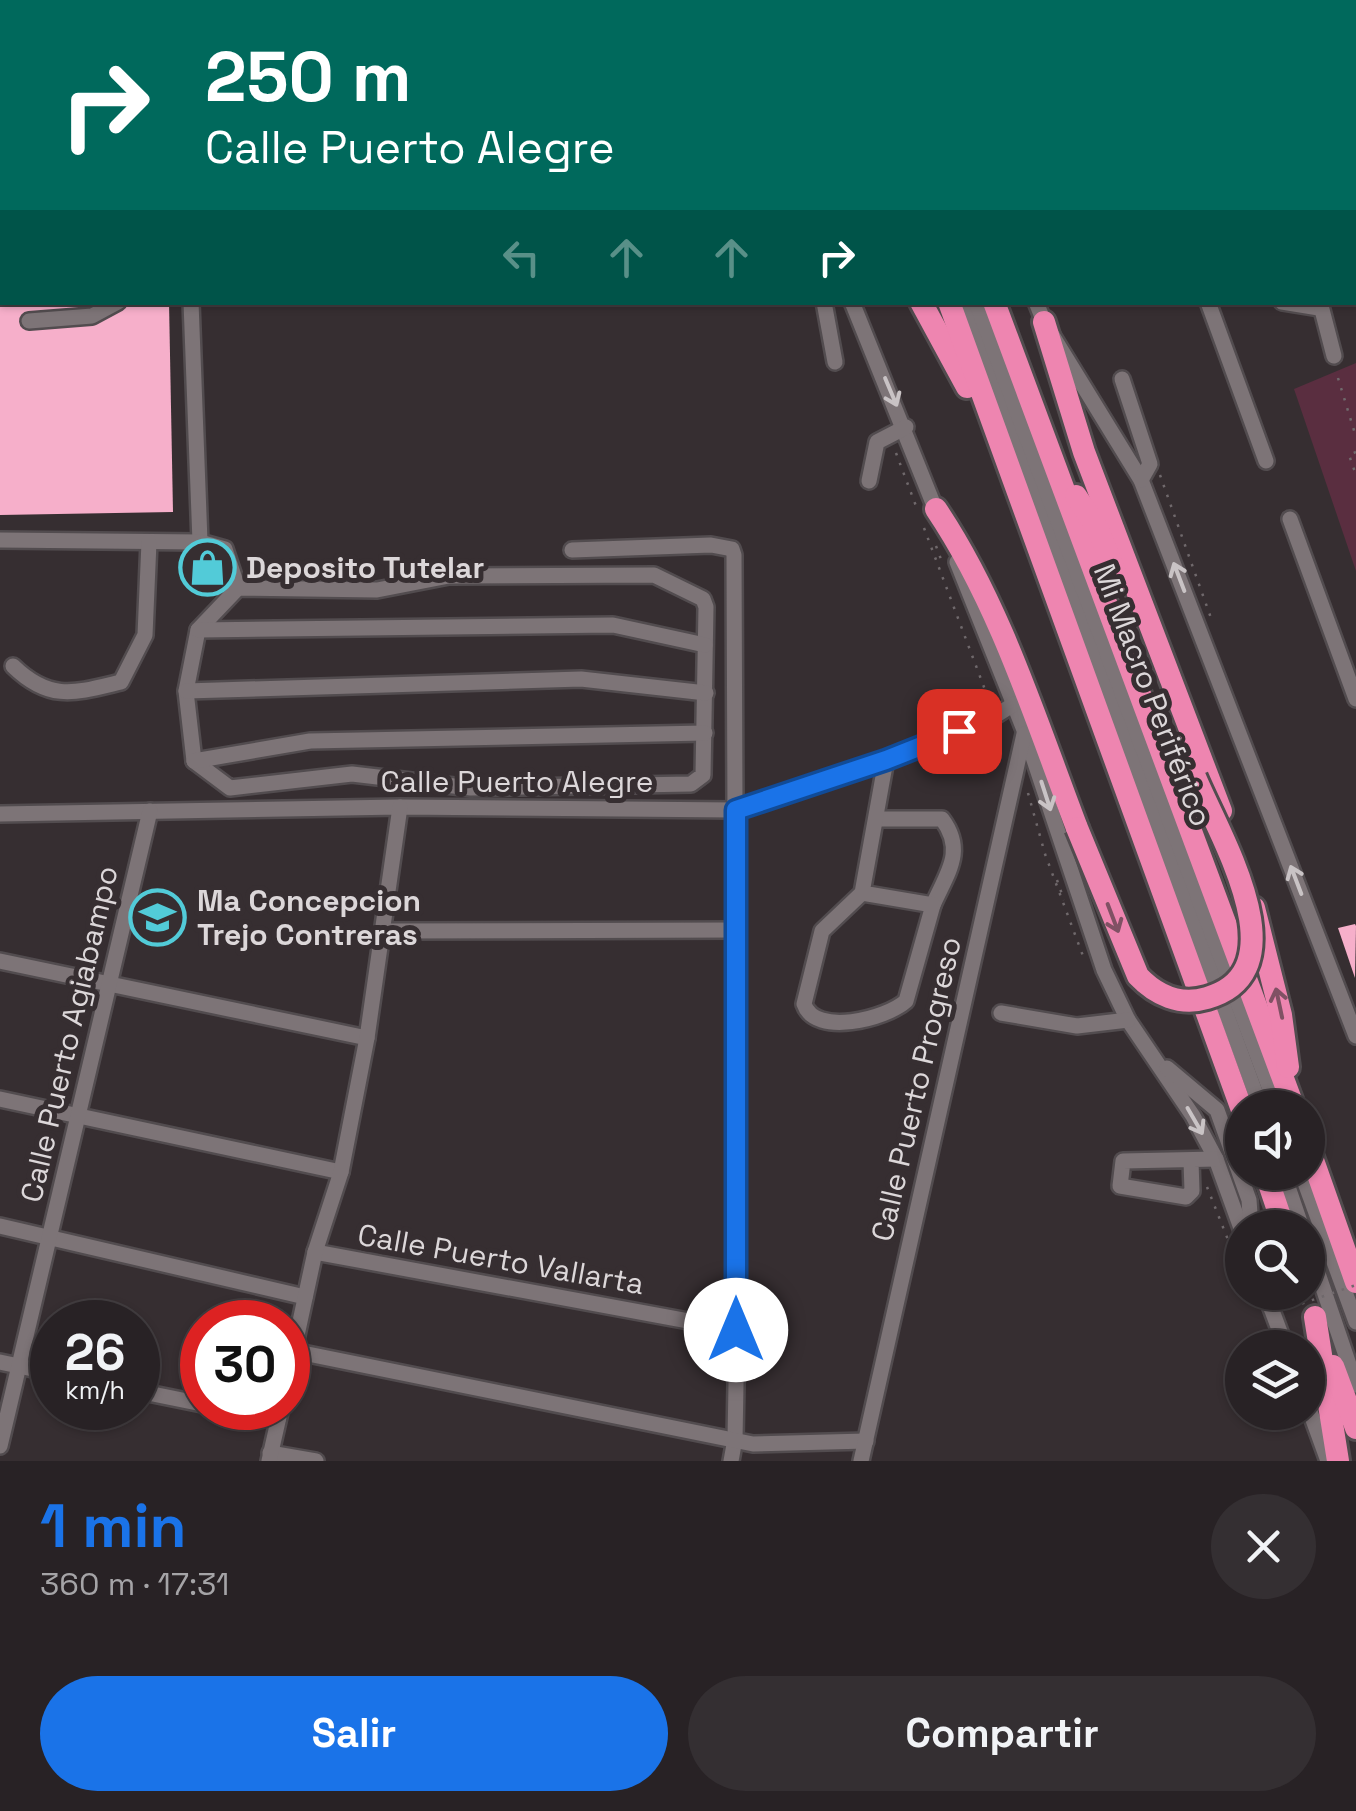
<!DOCTYPE html>
<html lang="es">
<head>
<meta charset="utf-8">
<style>
  :root { --surface:#282225; --page:#342f32; --text:#f1f3f6; --muted:#a5a4a7; --line:#443f42; --accent:#1a73e8 }
  body { margin:0; font-family:"Space Grotesk",sans-serif; background:var(--page); color:var(--text); height:100vh; display:flex; flex-direction:column; font-size:38px; white-space:nowrap }
  * { box-sizing:border-box; margin:0 }
  p { font-size:32px; color:var(--muted) }
  .icon { flex:none; width:55px; height:55px; fill:none; stroke:currentColor; stroke-width:2; stroke-linecap:round; stroke-linejoin:round }
  .map { position:relative; height:1461px; overflow:hidden }
  .details { display:flex; flex-direction:column; background:var(--surface); flex:1 }
  .details>* { flex:none }
  .top-card { position:absolute; left:0px; top:0px; width:1358px; height:305px; box-shadow:0 2px 8px #0004,0 0 0 2px var(--line); background:#00695c; color:#fff; overflow:hidden }
  .fabs { position:absolute; left:1225px; top:1090px; display:grid; gap:20px }
  .fabs a { display:grid; place-items:center; width:100px; height:100px; border-radius:50%; background:var(--surface); box-shadow:0 2px 8px #0004,0 0 0 2px var(--line); font-size:50px }
  .speed { position:absolute; left:30px; top:1300px; display:flex; gap:20px; font-size:50px; font-weight:700; text-align:center }
  .speed>* { display:grid; place-content:center; width:130px; height:130px; border-radius:50%; background:var(--surface); box-shadow:0 2px 8px #0004,0 0 0 2px var(--line); line-height:1 }
  .speed small { font-size:25px; font-weight:400 }
  .speed .limit { border:15px solid #d22; background:#fff; color:#111 }
  .pin { position:absolute; display:grid; place-items:center; width:85px; height:85px; color:#fff; margin:-42px; border-radius:20px; box-shadow:0 5px 15px #0006 }
  .me { position:absolute; width:110px; margin:-55px; rotate:0deg; stroke-linejoin:round; filter:drop-shadow(0 0 8px #0008) }
  .turn { display:flex; align-items:center; gap:35px; height:210px; padding:0 40px; font-size:45px }
  .turn .icon { width:130px; height:130px; stroke-width:2.5 }
  .turn b { display:block; font-size:70px; line-height:85px }
  .lanes { display:flex; align-items:center; height:95px; padding:0 40px; background:#0003; justify-content:center; gap:50px; direction:ltr }
  .lanes .off { opacity:.35 }
  .round { display:grid; place-items:center; flex:none; width:105px; height:105px; border-radius:52px; background:var(--page) }
  .head { display:flex; align-items:center; justify-content:space-between; height:170px; padding:0 40px }
  h1 { font-size:60px; font-weight:800; line-height:75px; color:var(--accent) }
  .primary-button { display:flex; gap:20px; margin-top:auto; padding:20px 40px }
  .primary-button a { flex:1; height:115px; border-radius:60px; background:var(--accent); color:#fff; font-size:40px; font-weight:800; line-height:115px; text-align:center }
  .primary-button a+a { background:var(--page); color:var(--text) }
  .map>svg:first-child { display:block }
</style>
</head>
<body>
<div class="map">
<svg width="1356" height="1461" viewBox="0 0 1356 1461">
  <rect width="100%" height="100%" fill="#362e31"/>
  <polygon fill="#5a2e40" points="1356,363 1356,571 1294,389"/>
  <g fill="#f6afca">
    <polygon points="0,302 169,302 173,512 0,515"/>
    <polygon points="1355,924 1356,926 1355,978 1338,928"/>
  </g>
  <g fill="none" stroke-linecap="round" stroke-linejoin="round">
    <defs>
      <g id="minor">
        <polyline points="24,0 39,2"/>
        <polyline points="376,0 377,2"/>
        <polyline points="752,0 753,2"/>
        <polyline points="850,0 851,2"/>
        <polyline points="864,0 864,2"/>
        <polyline points="917,0 918,2"/>
        <polyline points="240,2 240,0"/>
        <polyline points="440,2 441,0"/>
        <polyline points="615,2 616,0"/>
        <polyline points="1106,2 1106,0"/>
        <polyline points="1355,30 1356,23"/>
        <polyline points="0,37 2,37"/>
        <polyline points="1355,59 1356,59"/>
        <polyline points="1355,95 1356,95"/>
        <polyline points="0,129 2,129"/>
        <polyline points="191,302 200,542"/>
        <polyline points="824,302 835,362"/>
        <polyline points="852,302 939,518"/>
        <polyline points="964,302 1261,1108"/>
        <polyline points="976,302 1277,1108"/>
        <polyline points="1036,302 1044,322 1141,480 1356,1036"/>
        <polyline points="1208,302 1266,461"/>
        <polyline points="1282,302 1319,308"/>
        <polyline points="1320,302 1334,356"/>
        <polyline points="29,321 92,316 118,302"/>
        <polyline points="1122,379 1150,464 1141,480"/>
        <polyline points="869,481 877,442 906,427"/>
        <polyline points="1290,519 1356,699"/>
        <polyline points="0,540 200,542 225,549 238,588"/>
        <polyline points="572,550 711,545 732,549 734,555 737,1330 735,1439 731,1461"/>
        <polyline points="957,562 1024,730 1104,970 1128,1020 1193,1116 1216,1159 1242,1231"/>
        <polygon points="654,575 703,599 706,607 703,775 691,784 471,788 352,774 230,788 194,761 186,691 198,630 238,588 377,590 449,576"/>
        <polyline points="198,630 613,625 705,645"/>
        <path d="M13 666C50 702 75 693 121 682L145 635 149 542"/>
        <polyline points="186,691 581,679 706,693"/>
        <polyline points="194,761 310,741 705,733"/>
        <polyline points="0,814 400,807 735,810 886,760 995,716 1014,704"/>
        <path d="M876 819H942C966 851 947 873 933 905"/>
        <path d="M862 893 933 905 906 1001C886 1019 815 1037 804 1004L822 931 862 893 886 760"/>
        <polyline points="385,931 736,930"/>
        <polyline points="0,961 367,1038"/>
        <polyline points="1001,1013 1077,1026 1128,1020"/>
        <polyline points="1167,1068 1217,1110 1249,1200 1251,1228"/>
        <polyline points="0,1099 341,1172"/>
        <polyline points="1191,1161 1192,1191 1186,1197 1120,1186 1123,1161 1216,1159"/>
        <polyline points="1283,1172 1302,1228"/>
        <polyline points="1301,1172 1356,1322"/>
        <polyline points="0,1226 305,1297"/>
        <polyline points="1308,1244 1356,1385"/>
        <polyline points="315,1252 737,1330"/>
        <polyline points="1265,1292 1286,1348"/>
        <polyline points="293,1351 753,1444 866,1441"/>
        <polyline points="0,1362 52,1373"/>
        <polyline points="288,1377 315,1252 341,1172 367,1038 400,807"/>
        <polyline points="138,1391 202,1404"/>
        <polyline points="1308,1406 1328,1461"/>
        <polyline points="218,1408 278,1420"/>
        <polyline points="0,1446 150,811"/>
        <polyline points="270,1453 316,1461"/>
        <polyline points="269,1461 281,1408"/>
        <polyline points="861,1461 1024,734"/>
      </g>
      <g id="highway">
        <polyline points="834,0 835,2"/>
        <polyline points="895,0 896,2"/>
        <polyline points="921,302 967,387"/>
        <polyline points="949,302 1242,1110"/>
        <polyline points="994,302 1294,1108"/>
        <polyline points="1044,322 1084,452 1221,811"/>
        <polyline points="1076,496 1098,529 1118,579"/>
        <path d="M936 509C1000 604 1036 721 1077 828"/>
        <polyline points="1254,908 1281,1015 1288,1067"/>
        <polyline points="1308,1146 1356,1282"/>
        <polyline points="1265,1172 1284,1228"/>
        <polyline points="1315,1317 1338,1461"/>
        <polyline points="1333,1366 1356,1428"/>
      </g>
    </defs>
    <use href="#minor" stroke="#524c4f" stroke-width="20"/>
    <use href="#highway" stroke="#524c4f" stroke-width="28"/>
    <g stroke="#70696c" stroke-width="2.5" stroke-dasharray="2.5 8" stroke-linecap="butt">
      <polyline points="731,0 732,2"/>
      <polyline points="936,0 937,2"/>
      <polyline points="1338,378 1356,437"/>
      <polyline points="1356,452 1349,455 1356,475"/>
      <polyline points="896,453 916,506"/>
      <polyline points="1160,475 1211,618"/>
      <polyline points="924,528 990,703"/>
      <polyline points="936,546 942,562"/>
      <polyline points="1028,793 1045,854 1083,956"/>
      <polyline points="1057,880 1064,900"/>
      <polyline points="1207,1187 1242,1275"/>
      <polyline points="1233,1243 1242,1266"/>
      <polyline points="1287,1292 1292,1307"/>
    </g>
    <use href="#minor" stroke="#7d7477" stroke-width="15"/>
    <use href="#highway" stroke="#ee85b0" stroke-width="22"/>
    <defs>
      <path id="highway-bridge" d="M1077 828 1138 976C1156 995 1180 1006 1207 998 1303 971 1218 833 1195 777"/>
    </defs>
    <use href="#highway-bridge" stroke="#524c4f" stroke-width="28" stroke-linecap="butt"/>
    <polyline stroke="#70696c" stroke-width="2.5" stroke-dasharray="2.5 8" stroke-linecap="butt" points="1292,1307 1356,1285"/>
    <use href="#highway-bridge" stroke="#ee85b0" stroke-width="22"/>
  </g>
  <defs><path id="oneway-shaft" d="M-6 0H5M1.5-3L5.5 0L1.5 3" fill="none" stroke-width="1.6" stroke-linecap="round" stroke-linejoin="round" transform="scale(2.5)"/></defs>
  <g stroke="#c9c3c5">
    <use href="#oneway-shaft" transform="translate(891 392) rotate(67)"/>
    <use href="#oneway-shaft" transform="translate(1179 577) rotate(-111)"/>
    <use href="#oneway-shaft" transform="translate(1046 796) rotate(72)"/>
    <use href="#oneway-shaft" transform="translate(1296 880) rotate(-111)"/>
    <use href="#oneway-shaft" transform="translate(1195 1121) rotate(60)"/>
  </g>
  <g stroke="#805164">
    <use href="#oneway-shaft" transform="translate(1113 918) rotate(69)"/>
    <use href="#oneway-shaft" transform="translate(1279 1003) rotate(-102)"/>
  </g>
  <g fill="none" stroke-linecap="round" stroke-linejoin="round">
    <defs>
      <polyline id="route" points="736,1330 736,810 886,760 959,731"/>
    </defs>
    <use href="#route" stroke="#114b97" stroke-width="25"/>
    <use href="#route" stroke="#1a73e8" stroke-width="18"/>
  </g>
  <defs>
    <symbol id="shop-ring" viewBox="-11 -11 22 22"><circle r="9.5" fill="#362e31" stroke="#52cbd8" stroke-width="1.5"/><path d="M-5-2.5h2.3a2.7 3.5 0 0 1 5.4 0H5L5.5 6h-11ZM-1.5-2.5h3a1.5 2.3 0 0 0-3 0Z" fill="#52cbd8"/></symbol>
    <symbol id="school-ring" viewBox="-11 -11 22 22"><circle r="9.5" fill="#362e31" stroke="#52cbd8" stroke-width="1.5"/><path d="M0-5L7-2L0 1L-7-2ZM-4 1L0 2.5L4 1V4Q0 6-4 4Z" fill="#52cbd8"/></symbol>
  </defs>
  <g fill-rule="evenodd">
    <use href="#shop-ring" x="176" y="536" width="63" height="63"/>
    <use href="#school-ring" x="126" y="886" width="63" height="63"/>
  </g>
  <g text-anchor="middle" dominant-baseline="central" stroke-width="10" stroke-linejoin="round" paint-order="stroke">
    <g font-size="30" font-weight="bold" fill="#dcd7d9" stroke="#362e31" text-anchor="start">
      <text x="246" y="567">Deposito Tutelar</text>
      <text x="197" y="900">Ma Concepcion<tspan x="197" dy="34">Trejo Contreras</tspan></text>
    </g>
    <g font-size="30" fill="#dcd7d9" stroke="#362e31">
      <text transform="translate(1153 695) rotate(69)">Mi Macro Periférico</text>
      <text x="517" y="781">Calle Puerto Alegre</text>
      <text transform="translate(69 1034) rotate(-77)">Calle Puerto Agiabampo</text>
      <text transform="translate(916 1089) rotate(-77)">Calle Puerto Progreso</text>
      <text transform="translate(501 1259) rotate(10)">Calle Puerto Vallarta</text>
    </g>
  </g>
</svg>
<div class="fabs">
<a><svg class="icon" aria-label="sound" viewBox="0 0 24 24"><path d="M4 9h4l5-4v14l-5-4H4zM17 9q2 3 0 6"/></svg></a>
<a><svg class="icon" aria-label="search" viewBox="0 0 24 24"><circle cx="10" cy="10" r="6"/><path d="M15 15l6 6"/></svg></a>
<a><svg class="icon" aria-label="layers" viewBox="0 0 24 24"><path d="M12 4l9 5-9 5-9-5zM3 14l9 5 9-5"/></svg></a>
</div>
<div class="speed"><div>26<small>km/h</small></div><div class="limit">30</div></div>
<div class="pin" style="left:959px;top:731px;background:#d93025"><svg class="icon" aria-label="arrive" viewBox="0 0 24 24"><path d="M6 21V4h12l-3 4 3 4H6"/></svg></div>
<svg class="me" style="left:736px;top:1330px" viewBox="-20 -20 40 40"><circle r="19" fill="#fff"/><path d="M0-13L10 11 0 6-10 11z" fill="#1a73e8"/></svg>
<div class="top-card">
<div class="turn"><svg class="icon" aria-label="right" viewBox="0 0 24 24"><path d="M7 20v-9h11M14 6l5 5-5 5"/></svg><div><b>250 m</b>Calle Puerto Alegre</div></div>
<div class="lanes"><svg class="icon off" aria-label="left" viewBox="0 0 24 24"><path d="M17 20v-9H6M10 6l-5 5 5 5"/></svg><svg class="icon off" aria-label="ahead" viewBox="0 0 24 24"><path d="M12 20V5M6 11l6-6 6 6"/></svg><svg class="icon off" aria-label="ahead" viewBox="0 0 24 24"><path d="M12 20V5M6 11l6-6 6 6"/></svg><svg class="icon" aria-label="right" viewBox="0 0 24 24"><path d="M7 20v-9h11M14 6l5 5-5 5"/></svg></div>
</div>
</div>
<section class="details">
<div class="head"><div><h1>1 min</h1><p>360 m · 17:31</p></div><a class="round"><svg class="icon" aria-label="close" viewBox="0 0 24 24"><path d="M6 6l12 12M18 6L6 18"/></svg></a></div>
<div class="primary-button"><a>Salir</a><a>Compartir</a></div>
</section>
</body>
</html>
